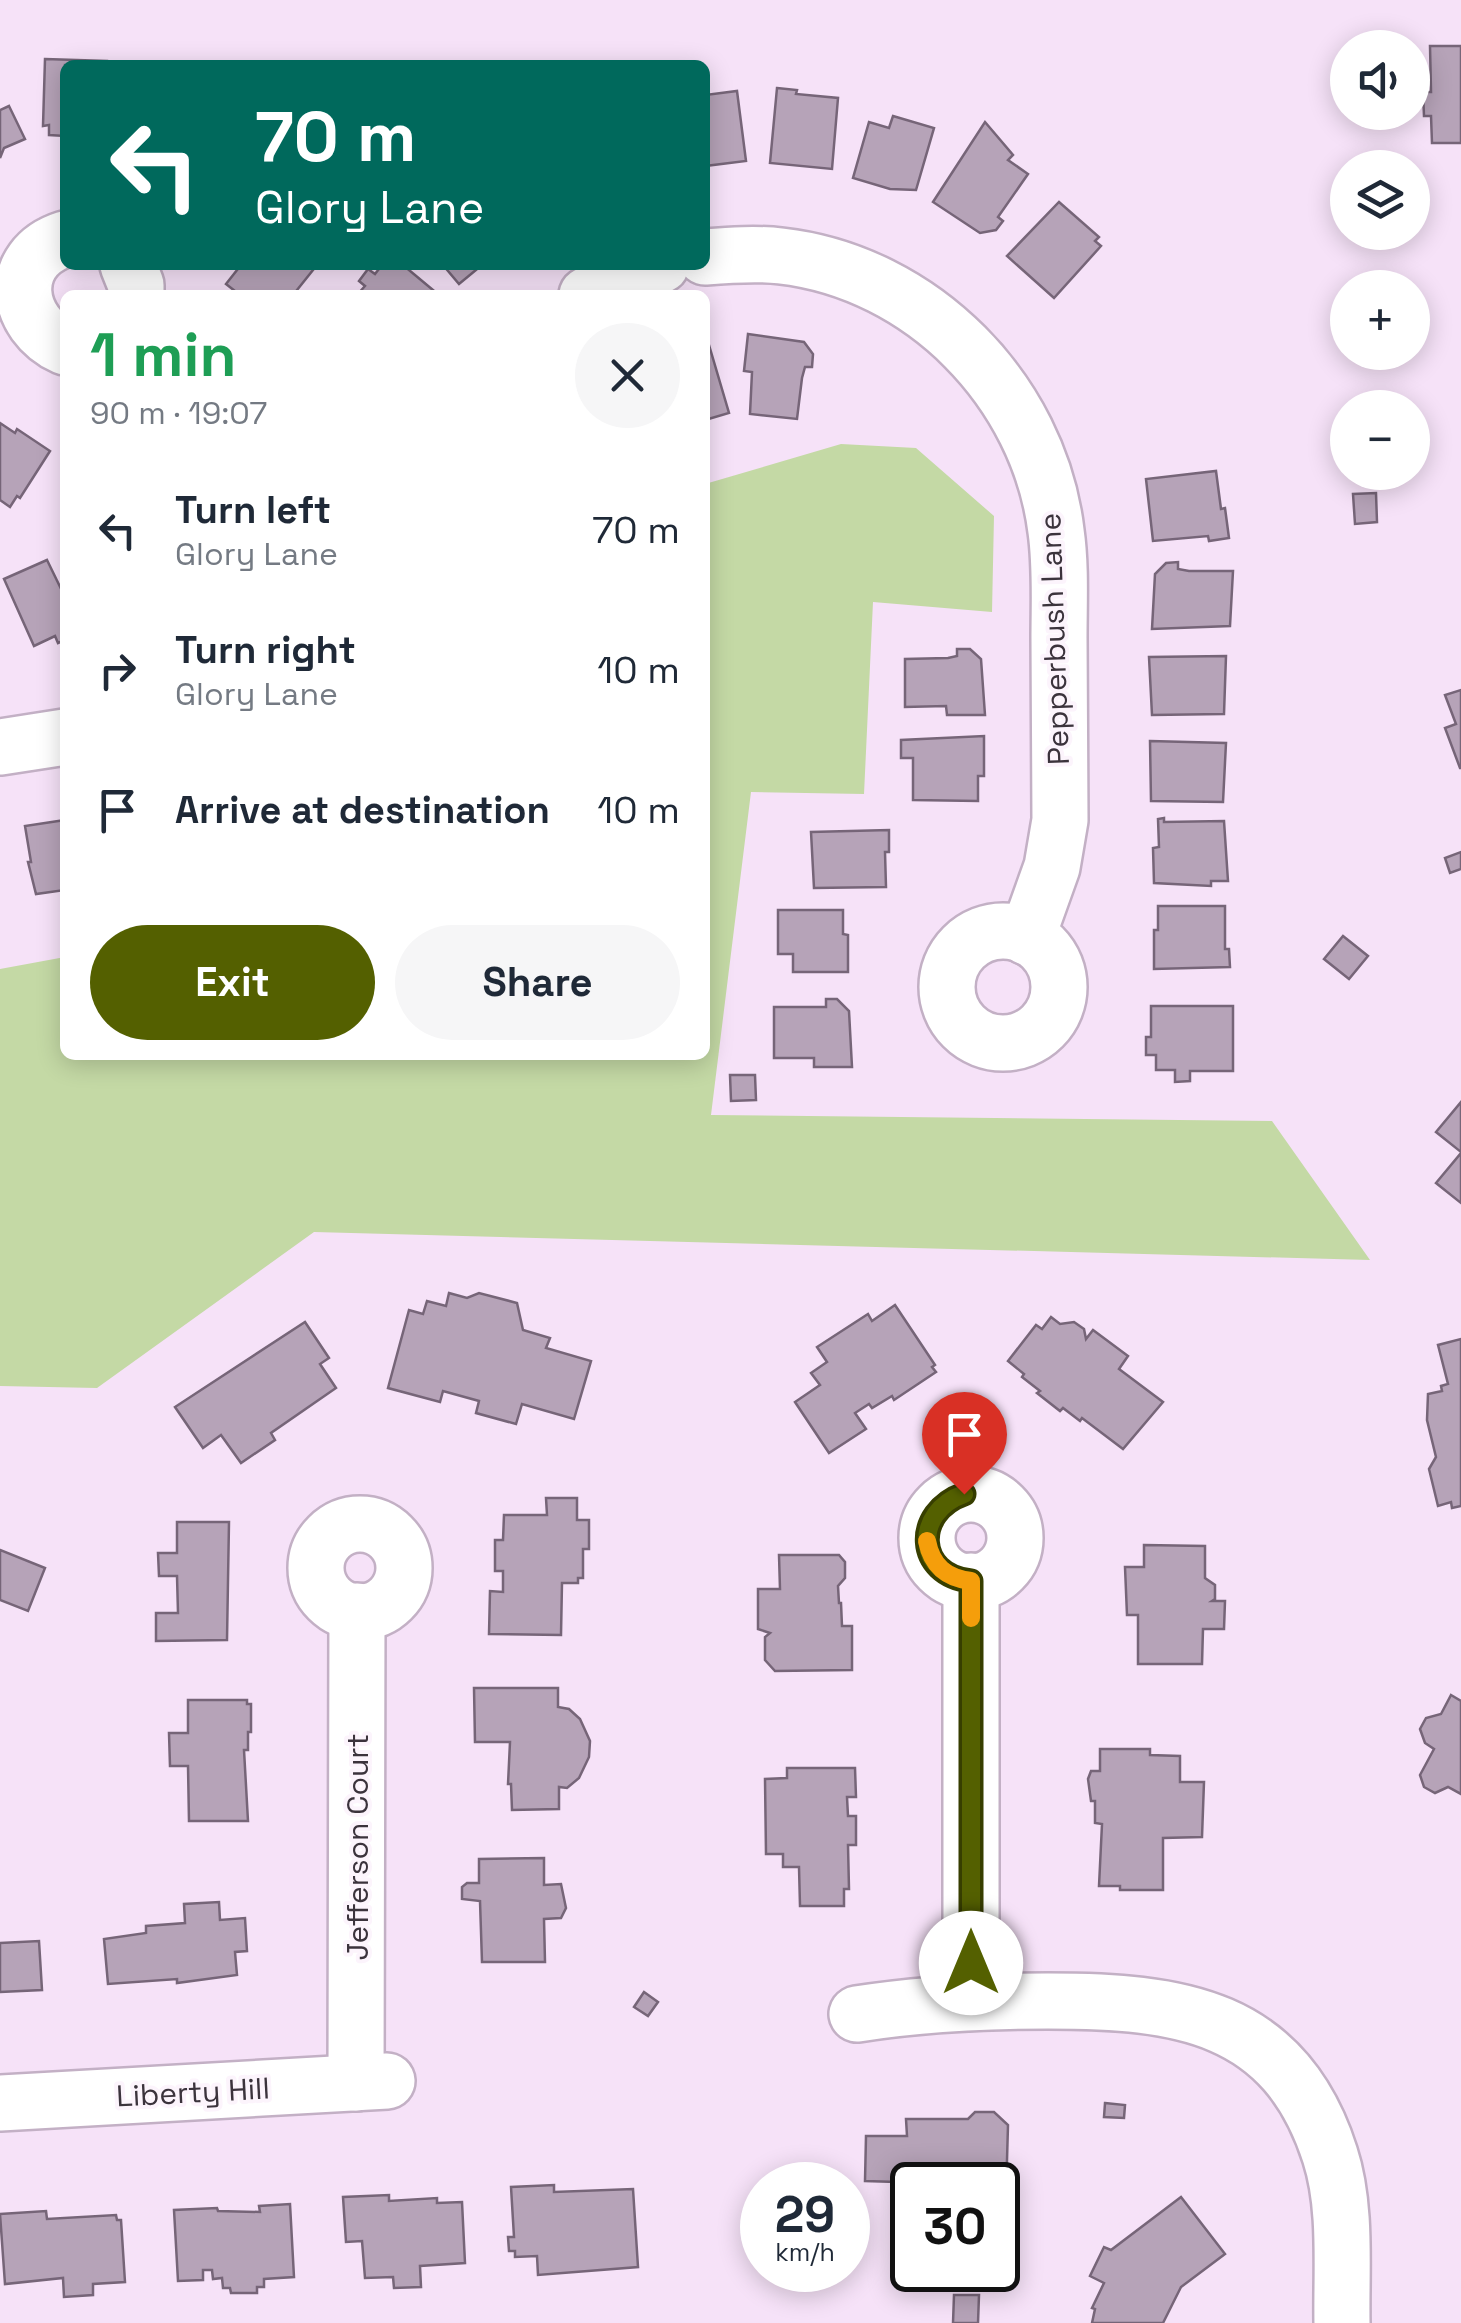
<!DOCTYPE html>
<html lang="en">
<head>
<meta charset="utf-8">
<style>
  :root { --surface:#fff; --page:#f6f6f7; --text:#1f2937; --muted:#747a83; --accent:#546000 }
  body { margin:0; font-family:"Space Grotesk",sans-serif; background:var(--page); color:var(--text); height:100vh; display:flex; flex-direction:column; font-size:38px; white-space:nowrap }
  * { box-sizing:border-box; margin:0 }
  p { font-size:32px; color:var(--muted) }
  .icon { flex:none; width:55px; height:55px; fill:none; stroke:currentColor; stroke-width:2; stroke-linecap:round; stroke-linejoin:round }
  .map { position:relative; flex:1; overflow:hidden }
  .panel { position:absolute; left:60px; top:290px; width:650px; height:770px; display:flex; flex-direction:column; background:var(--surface); border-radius:15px; box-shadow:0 5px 25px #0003 }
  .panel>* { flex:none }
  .banner { position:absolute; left:60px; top:60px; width:650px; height:210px; border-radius:15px; box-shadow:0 5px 25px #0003; background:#00695c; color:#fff; overflow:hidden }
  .buttons { position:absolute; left:1330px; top:30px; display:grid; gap:20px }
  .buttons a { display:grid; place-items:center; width:100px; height:100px; border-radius:50%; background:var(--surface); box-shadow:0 5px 25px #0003; font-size:50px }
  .speed { position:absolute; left:740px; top:2162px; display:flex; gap:20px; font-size:50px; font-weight:700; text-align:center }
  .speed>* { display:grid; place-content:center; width:130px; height:130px; border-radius:50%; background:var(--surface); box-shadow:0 5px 25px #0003; line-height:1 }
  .speed small { font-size:25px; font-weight:400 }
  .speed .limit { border:5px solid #111; border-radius:15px; background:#fff; color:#111 }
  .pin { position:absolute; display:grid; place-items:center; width:85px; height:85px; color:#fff; margin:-102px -42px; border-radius:50% 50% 50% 0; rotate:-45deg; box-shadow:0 0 10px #0007 }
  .pin .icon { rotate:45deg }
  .me { position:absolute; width:110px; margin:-55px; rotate:0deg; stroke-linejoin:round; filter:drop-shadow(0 0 8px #0008) }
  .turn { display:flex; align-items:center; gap:35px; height:210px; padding:0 30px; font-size:45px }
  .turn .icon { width:130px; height:130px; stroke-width:2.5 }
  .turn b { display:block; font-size:70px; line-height:85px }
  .round { display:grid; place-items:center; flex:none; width:105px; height:105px; border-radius:52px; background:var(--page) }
  .headline { display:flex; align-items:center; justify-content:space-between; height:170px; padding:0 30px }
  h1 { font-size:60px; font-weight:800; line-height:75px; color:#1e9e55 }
  .button { display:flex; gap:20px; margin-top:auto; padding:20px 30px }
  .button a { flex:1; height:115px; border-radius:60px; background:var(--accent); color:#fff; font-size:40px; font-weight:800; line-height:115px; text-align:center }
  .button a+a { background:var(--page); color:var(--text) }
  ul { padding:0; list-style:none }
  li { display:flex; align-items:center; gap:30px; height:140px; padding:0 30px }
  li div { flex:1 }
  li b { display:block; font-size:38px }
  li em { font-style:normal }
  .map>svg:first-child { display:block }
</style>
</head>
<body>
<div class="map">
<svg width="1461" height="2323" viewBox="0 0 1461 2323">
  <rect width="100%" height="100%" fill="#f6e2f8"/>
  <polygon fill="#c4d9a5" points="841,444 916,448 994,516 992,612 873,602 864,794 751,792 711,1115 1272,1121 1370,1260 314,1232 97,1388 0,1386 0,969 65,957 65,1055 705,1055 705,484"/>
  <g fill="#b6a3b8" stroke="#766578" stroke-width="2.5">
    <polygon points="1430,46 1461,46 1461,143 1432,143 1431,116 1424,116 1423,92 1431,92"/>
    <polygon points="45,59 107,61 107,65 65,65 65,136 49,135 49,125 43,126"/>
    <polygon points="777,88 797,90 796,94 838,98 832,169 770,163"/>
    <polygon points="737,91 746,161 705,166 705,95"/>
    <polygon points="9,106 25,139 4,148 0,158 0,110"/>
    <polygon points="893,116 934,128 916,190 890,189 853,178 869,122 889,128"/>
    <polygon points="985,122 1013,155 1008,160 1028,174 998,217 1003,221 996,230 980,233 933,202"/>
    <polygon points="1059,202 1099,237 1095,241 1101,246 1054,298 1007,256"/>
    <polygon points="241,265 317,265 293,295 240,295 226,284"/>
    <polygon points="382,265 403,265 439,295 357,295 365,286 359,281 368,269 375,274"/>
    <polygon points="443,265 482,265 459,284"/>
    <polygon points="748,334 804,342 813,354 812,367 805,367 802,378 797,419 750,414 752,372 744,371"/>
    <polygon points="709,345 729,413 705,420 705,346"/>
    <polygon points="0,423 15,433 17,429 50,451 20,498 17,496 10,507 0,500"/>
    <polygon points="1216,471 1221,509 1225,508 1229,538 1209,541 1208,536 1153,541 1146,479"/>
    <polygon points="1376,493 1377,522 1355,524 1353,494"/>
    <polygon points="47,560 65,597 65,640 58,643 55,636 34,646 4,579"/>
    <polygon points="1178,562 1178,569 1189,571 1233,571 1230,626 1152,629 1155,574 1166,563"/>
    <polygon points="957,649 970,649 981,659 985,715 947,715 946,706 905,707 905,659 948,658 957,656"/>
    <polygon points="1226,656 1224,714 1152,715 1149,657"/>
    <polygon points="1461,690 1461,768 1460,768 1445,728 1456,724 1445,695"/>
    <polygon points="984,736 984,776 978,776 978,801 913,800 913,758 901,758 901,740"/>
    <polygon points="1150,741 1226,743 1223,802 1151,801"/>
    <polygon points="1164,818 1164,822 1224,821 1228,881 1211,881 1211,886 1154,883 1153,848 1159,847 1158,819"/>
    <polygon points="65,820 65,890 36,894 28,862 31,862 25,826"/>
    <polygon points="889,830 889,852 885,852 886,887 814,888 811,832"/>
    <polygon points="1461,852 1461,869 1450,873 1445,858"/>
    <polygon points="1158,906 1225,906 1225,949 1229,949 1230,967 1154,969 1154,930 1158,930"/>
    <polygon points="778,910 843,910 843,934 848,935 848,972 793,972 793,954 778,954"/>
    <polygon points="1343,936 1368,956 1349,979 1324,959"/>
    <polygon points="826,999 837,999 849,1011 852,1067 814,1067 814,1058 774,1058 774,1007 826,1007"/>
    <polygon points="1151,1006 1233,1006 1233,1071 1190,1071 1190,1081 1175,1082 1175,1070 1156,1070 1156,1055 1146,1055 1146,1037 1151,1037"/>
    <polygon points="730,1075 755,1075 756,1100 731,1101"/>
    <polygon points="1461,1102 1461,1152 1436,1132"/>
    <polygon points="1461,1153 1461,1203 1436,1183"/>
    <polygon points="449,1293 467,1298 479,1293 517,1303 523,1330 550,1338 546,1348 591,1361 574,1419 522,1404 516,1424 476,1413 479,1401 443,1391 440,1402 388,1388 409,1310 423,1314 427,1301 446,1306"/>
    <polygon points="895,1305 935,1365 932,1367 936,1372 894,1400 892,1396 872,1408 869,1404 855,1413 866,1429 829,1453 795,1402 820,1385 811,1373 827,1362 817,1347 868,1314 872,1321"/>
    <polygon points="1051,1317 1060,1324 1074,1322 1084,1329 1086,1339 1093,1330 1128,1356 1119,1369 1163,1402 1123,1449 1082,1418 1080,1421 1063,1408 1060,1411 1037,1393 1040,1391 1022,1377 1024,1374 1008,1361 1036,1325 1042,1329"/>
    <polygon points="305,1322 329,1358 320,1364 336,1388 271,1433 275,1440 241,1463 221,1435 203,1448 175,1407"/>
    <polygon points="1461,1339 1461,1506 1452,1508 1451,1502 1438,1506 1429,1469 1436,1457 1427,1420 1428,1394 1442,1391 1441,1386 1448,1384 1438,1345"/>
    <polygon points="546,1498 577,1498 577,1520 589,1520 589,1549 583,1549 583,1578 578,1578 578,1583 562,1583 561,1635 489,1634 490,1591 503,1592 503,1571 495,1571 495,1540 503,1540 504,1515 547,1515"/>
    <polygon points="177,1522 229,1522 227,1640 156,1641 156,1613 178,1613 177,1576 159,1576 158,1553 177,1553"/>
    <polygon points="1144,1545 1205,1546 1205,1578 1215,1585 1215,1599 1212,1601 1225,1601 1224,1629 1203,1629 1202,1664 1138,1664 1138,1615 1127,1615 1125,1567 1144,1567"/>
    <polygon points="0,1550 45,1568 28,1611 0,1600"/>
    <polygon points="779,1555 839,1555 845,1562 845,1578 838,1586 839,1603 841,1603 842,1626 852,1626 852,1670 775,1671 765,1660 765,1637 770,1633 758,1629 758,1589 780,1589"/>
    <polygon points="474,1688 558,1688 558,1707 569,1709 580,1719 590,1741 589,1757 579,1778 567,1788 559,1787 559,1809 512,1810 511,1784 508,1784 510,1742 475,1742"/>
    <polygon points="1451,1695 1461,1701 1461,1794 1448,1787 1435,1793 1424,1787 1420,1775 1434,1749 1425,1743 1420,1729 1426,1718 1441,1714"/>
    <polygon points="188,1700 247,1700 247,1704 251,1704 251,1732 248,1732 248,1750 244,1750 248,1821 189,1821 188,1766 170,1766 169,1733 188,1733"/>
    <polygon points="1100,1749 1150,1749 1150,1755 1180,1756 1180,1782 1204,1782 1202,1837 1163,1838 1163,1890 1120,1890 1120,1886 1099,1886 1102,1824 1095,1823 1095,1801 1091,1801 1088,1779 1091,1771 1100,1771"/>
    <polygon points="787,1768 855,1768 856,1797 847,1797 848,1816 856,1816 856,1845 848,1845 849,1889 844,1889 844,1906 800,1906 799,1867 783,1867 783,1854 766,1854 765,1779 787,1778"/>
    <polygon points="544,1858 544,1885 561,1884 566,1908 561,1918 544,1919 545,1962 482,1962 480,1901 462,1899 462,1887 467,1883 479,1883 479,1859"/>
    <polygon points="219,1902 220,1920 245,1918 247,1951 235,1952 237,1975 177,1983 177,1979 108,1984 104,1939 146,1933 146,1926 185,1923 184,1904"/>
    <polygon points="39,1941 42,1990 0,1992 0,1943"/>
    <polygon points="644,1992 658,2002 648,2016 634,2007"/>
    <polygon points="1105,2103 1125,2105 1124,2118 1104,2117"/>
    <polygon points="975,2112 994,2112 1008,2125 1006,2195 998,2195 998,2185 865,2181 866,2136 907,2136 906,2119 968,2119"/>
    <polygon points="554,2185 554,2192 633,2189 638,2267 538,2275 537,2256 515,2257 515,2251 509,2251 508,2237 514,2237 511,2187"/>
    <polygon points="389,2195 389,2201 437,2198 437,2203 462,2202 465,2263 420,2266 421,2287 394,2288 393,2277 365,2278 362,2241 346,2242 343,2197"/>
    <polygon points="1181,2197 1225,2254 1181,2287 1163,2323 1092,2323 1095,2309 1092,2308 1104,2283 1090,2276 1104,2247 1111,2250"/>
    <polygon points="290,2204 294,2277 264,2279 264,2287 257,2287 257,2293 231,2293 230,2288 223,2288 222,2278 213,2279 212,2270 203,2270 203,2280 178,2281 174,2210 217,2208 218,2211 260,2212 259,2206"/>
    <polygon points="46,2211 47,2219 116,2215 117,2220 121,2220 125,2282 93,2284 93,2295 64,2297 63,2278 5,2284 0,2214"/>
    <polygon points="954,2295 979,2295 978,2323 953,2323"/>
  </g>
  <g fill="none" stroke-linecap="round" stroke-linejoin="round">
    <defs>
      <g id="minor">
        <path d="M65 239C6 258 14 324 65 347"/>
        <path d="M705 257C730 255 756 253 781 256 922 272 1039 391 1056 531 1061 566 1059 602 1059 638 1059 698 1060 759 1060 820L1052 867 1027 937"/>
        <polyline points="128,265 136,285 136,295"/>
        <polyline points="587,295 633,272 661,265"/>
        <polyline points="0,747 65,737"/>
        <circle cx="1003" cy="987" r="56"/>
        <circle cx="971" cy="1538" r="44"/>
        <circle cx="360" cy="1568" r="44"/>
        <polyline points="971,1581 971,2001"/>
        <path d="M857 2014C921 2004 983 2001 1048 2001 1178 2001 1285 2014 1330 2155 1347 2207 1341 2270 1342 2323"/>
        <polyline points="356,2083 357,1611"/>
        <polyline points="0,2103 387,2081"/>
      </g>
    </defs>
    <use href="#minor" stroke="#c3b0c5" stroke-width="60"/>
    <use href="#minor" stroke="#fff" stroke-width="55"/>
  </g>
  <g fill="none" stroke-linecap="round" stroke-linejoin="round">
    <defs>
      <path id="route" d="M964 1494C913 1512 915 1575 971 1581V1963"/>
    </defs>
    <use href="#route" stroke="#373e00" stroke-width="25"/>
    <use href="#route" stroke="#546000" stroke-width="18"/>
    <path stroke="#f59e0b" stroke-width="18" d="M927 1541C932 1566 946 1578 971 1581V1618"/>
  </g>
  <g text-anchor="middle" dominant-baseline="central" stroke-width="8" stroke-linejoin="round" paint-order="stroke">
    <g font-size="30" fill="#3b333c" stroke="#fcf4fc">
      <text transform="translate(1054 639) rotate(-92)">Pepperbush Lane</text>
      <text transform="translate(357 1847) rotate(-90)">Jefferson Court</text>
      <text transform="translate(193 2092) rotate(-3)">Liberty Hill</text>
    </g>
  </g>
</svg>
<div class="buttons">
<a><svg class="icon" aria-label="sound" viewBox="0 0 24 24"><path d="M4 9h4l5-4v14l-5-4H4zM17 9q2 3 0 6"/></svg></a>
<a><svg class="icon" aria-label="layers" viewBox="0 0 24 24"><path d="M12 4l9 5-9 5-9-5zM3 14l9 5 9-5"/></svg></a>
<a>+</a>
<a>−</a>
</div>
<div class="speed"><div>29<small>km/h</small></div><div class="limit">30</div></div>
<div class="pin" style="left:964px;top:1494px;background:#d93025"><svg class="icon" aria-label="arrive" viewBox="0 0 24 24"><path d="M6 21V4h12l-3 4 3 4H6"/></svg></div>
<svg class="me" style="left:971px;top:1963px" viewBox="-20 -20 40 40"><circle r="19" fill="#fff"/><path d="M0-13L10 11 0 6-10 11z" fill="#546000"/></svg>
<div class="banner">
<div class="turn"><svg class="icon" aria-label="left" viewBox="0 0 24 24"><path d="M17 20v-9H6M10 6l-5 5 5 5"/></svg><div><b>70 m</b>Glory Lane</div></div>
</div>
<section class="panel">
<div class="headline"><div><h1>1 min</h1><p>90 m · 19:07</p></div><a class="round"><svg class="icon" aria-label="close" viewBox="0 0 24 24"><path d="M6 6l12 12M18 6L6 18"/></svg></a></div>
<ul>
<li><svg class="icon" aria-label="left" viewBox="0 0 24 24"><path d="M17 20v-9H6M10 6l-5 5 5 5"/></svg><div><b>Turn left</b><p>Glory Lane</p></div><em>70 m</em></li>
<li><svg class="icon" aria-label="right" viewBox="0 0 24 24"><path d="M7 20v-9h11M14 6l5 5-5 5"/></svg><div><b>Turn right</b><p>Glory Lane</p></div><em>10 m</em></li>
<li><svg class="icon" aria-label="arrive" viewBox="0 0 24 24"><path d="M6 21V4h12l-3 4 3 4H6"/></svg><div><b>Arrive at destination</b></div><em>10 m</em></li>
</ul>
<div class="button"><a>Exit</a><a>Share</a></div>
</section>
</div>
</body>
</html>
